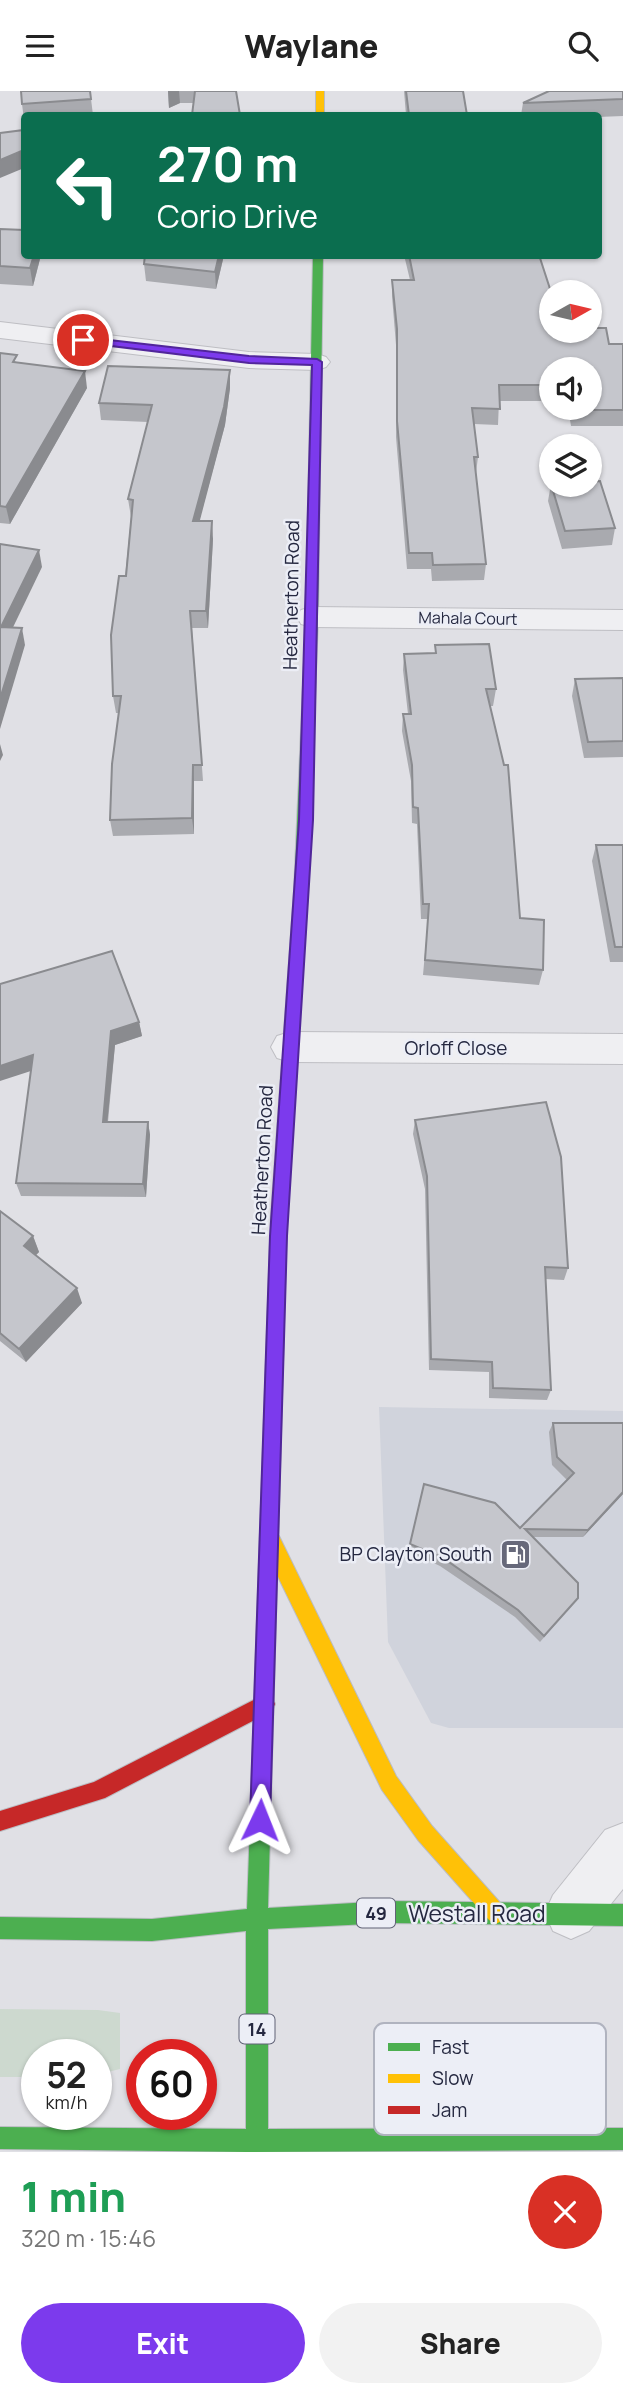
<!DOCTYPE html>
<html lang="en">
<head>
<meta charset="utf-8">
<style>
  :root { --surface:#fff; --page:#f2f2f2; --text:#222; --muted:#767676; --accent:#7c3aed }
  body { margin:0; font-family:Manrope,sans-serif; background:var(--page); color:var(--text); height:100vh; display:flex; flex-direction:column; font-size:26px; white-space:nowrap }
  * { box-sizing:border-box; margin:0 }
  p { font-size:23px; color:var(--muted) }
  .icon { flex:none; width:38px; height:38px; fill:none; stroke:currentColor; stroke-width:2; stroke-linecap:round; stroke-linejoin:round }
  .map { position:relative; height:2061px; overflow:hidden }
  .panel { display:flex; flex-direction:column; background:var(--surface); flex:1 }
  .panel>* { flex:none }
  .banner { position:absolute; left:21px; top:21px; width:581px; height:147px; border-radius:7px; box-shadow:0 2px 5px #0004; background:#0b6e4f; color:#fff; overflow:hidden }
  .needle { width:46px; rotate:82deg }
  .controls { position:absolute; left:539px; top:189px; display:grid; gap:14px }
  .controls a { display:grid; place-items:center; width:63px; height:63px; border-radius:50%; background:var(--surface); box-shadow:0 2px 5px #0004; font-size:35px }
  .speed { position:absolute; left:21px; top:1948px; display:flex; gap:14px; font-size:35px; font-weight:700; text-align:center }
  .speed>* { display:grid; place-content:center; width:91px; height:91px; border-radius:50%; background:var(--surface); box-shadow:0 2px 5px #0004; line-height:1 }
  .speed small { font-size:18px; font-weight:400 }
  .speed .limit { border:10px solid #d22; background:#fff; color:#111 }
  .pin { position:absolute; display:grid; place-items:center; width:60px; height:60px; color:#fff; margin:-30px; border:4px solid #fff; border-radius:50%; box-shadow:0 2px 7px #0007 }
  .me { position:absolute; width:77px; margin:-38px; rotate:2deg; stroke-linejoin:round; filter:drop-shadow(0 0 5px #0008) }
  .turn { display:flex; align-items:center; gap:24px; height:147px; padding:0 21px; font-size:32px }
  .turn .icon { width:91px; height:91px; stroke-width:2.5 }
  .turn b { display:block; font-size:49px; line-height:60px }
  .round { display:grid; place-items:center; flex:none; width:74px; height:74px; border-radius:37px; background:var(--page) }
  .head { display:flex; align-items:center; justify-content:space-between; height:119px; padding:0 21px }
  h1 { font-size:42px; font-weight:800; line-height:52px; color:#1e9e55 }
  .action { display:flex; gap:14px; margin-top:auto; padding:14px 21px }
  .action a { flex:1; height:80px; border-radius:42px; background:var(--accent); color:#fff; font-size:28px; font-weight:800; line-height:80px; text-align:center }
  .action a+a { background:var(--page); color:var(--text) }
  header { display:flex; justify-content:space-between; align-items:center; height:91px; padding:0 21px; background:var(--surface); font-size:32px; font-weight:800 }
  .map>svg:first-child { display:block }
</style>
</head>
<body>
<header><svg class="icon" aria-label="menu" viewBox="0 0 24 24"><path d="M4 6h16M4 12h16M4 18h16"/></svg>Waylane<svg class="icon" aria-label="search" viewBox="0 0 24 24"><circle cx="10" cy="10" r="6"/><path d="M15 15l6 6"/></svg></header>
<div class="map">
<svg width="623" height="2061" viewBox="0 0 623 2061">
  <rect width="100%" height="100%" fill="#e0e0e5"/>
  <polygon fill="#d0d3dc" points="379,1316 623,1320 623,1637 449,1637 431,1632 388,1551"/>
  <polygon fill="#cdd9cf" points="0,1918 98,1919 120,1922 120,1978 96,1984 96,1964 37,1964 37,1986 0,1986"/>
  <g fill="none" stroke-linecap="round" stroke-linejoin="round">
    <defs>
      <g id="street">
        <polygon points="0,231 249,261 317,263 326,266 330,271 326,276 317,279 249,277 0,247"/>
        <polygon points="312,516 623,519 623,539 312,536 301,533 297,526 301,519"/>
        <polygon points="290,941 623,943 623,973 290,971 277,967 271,956 277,945"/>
        <polygon points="623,1732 623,1798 589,1840 571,1848 553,1840 545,1822 553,1804 605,1739"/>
      </g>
      <g id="fast">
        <polygon points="313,164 323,164 318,526 308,800 301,805 294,800 306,526"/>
        <polygon points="279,1116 285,1118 287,1123 268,1817 388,1810 623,1813 623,1835 388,1832 268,1838 268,2038 623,2037 623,2059 246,2061 0,2058 0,2036 246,2038 246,1840 152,1850 0,1848 0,1826 152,1828 247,1818 271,1123 273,1118"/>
      </g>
      <g id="slow">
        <rect x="316" y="0" width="8" height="24"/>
        <polygon points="301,795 308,800 287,1123 285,1128 279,1130 273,1128 271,1123 294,800"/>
        <polygon points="272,1443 279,1445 396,1685 432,1735 503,1815 507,1822 503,1829 496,1833 489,1829 418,1749 382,1699 265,1459 263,1452 265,1445"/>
      </g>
      <polygon id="jam" points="265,1603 272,1606 275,1613 272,1620 105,1707 0,1740 0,1720 94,1691"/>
    </defs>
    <use href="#street" stroke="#bebec3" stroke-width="2"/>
    <use href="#fast" stroke="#bbbdc3" stroke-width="2"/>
    <use href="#slow" stroke="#bbbdc3" stroke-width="2"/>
    <use href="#jam" stroke="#bbbdc3" stroke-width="2"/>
    <use href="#street" fill="#efeff2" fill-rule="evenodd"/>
    <use href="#fast" fill="#4caf50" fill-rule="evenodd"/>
    <use href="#slow" fill="#ffc107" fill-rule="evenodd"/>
    <use href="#jam" fill="#c62828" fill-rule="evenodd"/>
  </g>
  <g fill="#a9aaaf">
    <polygon points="90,0 93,24 24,24 24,29 22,13"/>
    <polygon points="168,0 236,0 193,12 180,12 169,17"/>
    <polygon points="404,0 463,0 467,24 406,24"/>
    <polygon points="623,0 623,25 598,26 598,24 521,24 523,12"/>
    <polygon points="0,138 41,164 33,195 0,193"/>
    <polygon points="224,164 216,198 146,190 144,173"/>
    <polygon points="404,164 539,164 551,240 609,253 623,253 623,335 571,335 568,317 590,317 590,278 551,278 551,310 499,310 498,334 474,333 478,366 476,382 486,473 484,489 432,490 431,478 407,478 396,346 396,254 392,205 392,189 410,189"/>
    <polygon points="0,262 18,272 87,297 10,433 0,432"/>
    <polygon points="230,297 225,334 199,430 213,448 208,537 192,537 203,690 194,690 194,743 113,745 110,729 119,622 116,622 113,605 131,426 128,408 148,331 101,329 99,312"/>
    <polygon points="551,393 615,437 612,454 562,458 548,410"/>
    <polygon points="435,554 496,598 493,615 490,615 520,827 543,879 539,894 423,884 428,828 421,828 417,733 412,732 411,690 402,640 403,623 408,623 403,579 404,563 435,562"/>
    <polygon points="623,587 623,666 584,667 572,605 575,588"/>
    <polygon points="596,754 623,754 623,871 610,871 592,770"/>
    <polygon points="139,931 142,945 115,954 108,1031 148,1031 150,1044 146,1106 21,1105 16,1092 31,980"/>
    <polygon points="415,1029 568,1177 564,1189 545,1188 551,1299 547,1309 489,1307 489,1281 429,1279 425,1098 413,1043"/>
    <polygon points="0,1120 33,1145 39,1161 36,1164 82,1212 26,1271 0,1250"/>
    <polygon points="553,1332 623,1403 583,1446 532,1446 573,1513 540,1551 515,1526 440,1475 408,1460 424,1393 520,1437 567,1389 552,1374 549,1341"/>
  </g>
  <g fill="#8a8b8f">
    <polygon points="168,0 179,0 180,12 169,17"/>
    <polygon points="24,59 24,77 0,87 0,69"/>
    <polygon points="34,164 41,164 33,195 30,177"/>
    <polygon points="219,164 224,164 216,198 215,181"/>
    <polygon points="230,279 230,297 225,334 195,448 193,430"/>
    <polygon points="85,280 87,297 10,433 6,416"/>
    <polygon points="212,430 213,448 208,537 206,520"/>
    <polygon points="39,459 42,476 5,553 1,536"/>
    <polygon points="22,537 25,554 0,638 0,608"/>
    <polygon points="0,653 3,664 0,670"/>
    <polygon points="193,674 194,690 194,743 192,727"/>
    <polygon points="139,931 142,945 115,954 106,1044 103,1031 111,940"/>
    <polygon points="33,964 37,978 0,990 0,975"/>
    <polygon points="148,1031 150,1044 146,1106 143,1093"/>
    <polygon points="33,1145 39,1161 30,1170 24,1155"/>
    <polygon points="77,1197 82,1212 26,1271 19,1258"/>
    <polygon points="623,1401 623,1403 583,1446 588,1439"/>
  </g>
  <g fill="#c5c6cc" stroke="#8a8b8f" stroke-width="2">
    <polygon points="21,0 90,0 91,8 22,13"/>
    <polygon points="195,0 236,0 240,24 192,24"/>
    <polygon points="406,0 463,0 467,24 409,24"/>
    <polygon points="549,0 623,0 623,8 523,12"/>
    <polygon points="24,39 24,59 0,69 0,42"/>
    <polygon points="0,138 24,139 24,164 34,164 30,177 0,175"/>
    <polygon points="145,164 219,164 215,181 144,173"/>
    <polygon points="409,164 539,164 551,201 551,240 590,240 590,237 606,237 609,253 623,253 623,319 573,319 573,317 590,317 590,278 551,278 551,294 499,294 500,318 472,317 478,366 474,366 486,473 433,474 432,462 409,462 397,330 397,238 392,189 414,189"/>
    <polygon points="0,262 17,264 13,271 85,280 6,416 0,415"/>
    <polygon points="108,275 230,279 224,316 193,430 212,430 206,520 190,520 202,674 193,674 192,727 110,729 112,673 121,605 113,605 111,544 119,485 126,485 133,409 128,408 152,314 99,312"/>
    <polygon points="600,390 615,437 565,440 551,393 551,394 590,394 590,391"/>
    <polygon points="0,453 39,459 1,536 22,537 0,608"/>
    <polygon points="489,553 496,598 486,598 504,674 508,674 520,827 544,829 543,879 425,869 429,813 423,813 418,717 413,716 412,674 403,623 411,623 404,563 436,562 435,554"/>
    <polygon points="623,587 623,650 588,651 575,588"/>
    <polygon points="596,754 623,754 623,856 615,856"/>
    <polygon points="112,860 139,931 111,940 103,1031 148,1031 143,1093 16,1092 33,964 0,975 0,893"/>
    <polygon points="546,1011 561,1066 568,1177 545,1176 551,1299 493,1297 492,1271 431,1268 427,1085 415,1029"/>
    <polygon points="0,1120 33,1145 24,1155 77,1197 19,1258 0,1242"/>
    <polygon points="553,1332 623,1332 623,1401 588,1439 525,1438 578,1492 578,1507 544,1545 518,1519 443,1467 410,1453 424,1393 495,1412 520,1437 574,1382 557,1366"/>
  </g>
  <polygon fill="#7c3aed" stroke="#51269a" stroke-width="2" points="83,246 249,265 317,268 322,271 313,729 287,1145 270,1729 267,1736 260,1739 253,1736 250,1729 270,1145 299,729 312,274 249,272 79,251 79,247"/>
  <defs>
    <symbol id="fuel-square" viewBox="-11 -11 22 22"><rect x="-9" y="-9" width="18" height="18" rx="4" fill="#66687a" stroke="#eceef6"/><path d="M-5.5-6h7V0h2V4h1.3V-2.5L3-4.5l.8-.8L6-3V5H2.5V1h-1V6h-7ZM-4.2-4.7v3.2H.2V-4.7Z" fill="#fff"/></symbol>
  </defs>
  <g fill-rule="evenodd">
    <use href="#fuel-square" x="498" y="1446" width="35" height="35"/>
  </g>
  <g text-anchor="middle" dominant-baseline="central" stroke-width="5" stroke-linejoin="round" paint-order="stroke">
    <g font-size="16" fill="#252840" stroke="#eceef6">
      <text transform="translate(468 527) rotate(1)">Mahala Court</text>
    </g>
    <g fill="#eceef6" stroke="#616377" stroke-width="2">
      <rect x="357" y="1807.5" width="38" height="29" rx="5"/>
      <rect x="239.5" y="1923.5" width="35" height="29" rx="5"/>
    </g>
    <g font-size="18" font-weight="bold" fill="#252840">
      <text x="376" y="1822">49</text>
      <text x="257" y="1938">14</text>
    </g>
    <g font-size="19" fill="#252840" stroke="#eceef6">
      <text transform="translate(291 504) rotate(-89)">Heatherton Road</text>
      <text x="456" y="957">Orloff Close</text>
      <text transform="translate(262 1069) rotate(-87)">Heatherton Road</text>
    </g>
    <g font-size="19" fill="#252840" stroke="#eceef6" text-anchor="end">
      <text x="492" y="1463">BP Clayton South</text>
    </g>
    <g font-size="23" fill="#252840" stroke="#eceef6">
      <text x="477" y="1822">Westall Road</text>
    </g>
  </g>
  <rect x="374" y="1932" width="232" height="112" rx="10" fill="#eceef6" stroke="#b0b3bf" stroke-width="2"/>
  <rect x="388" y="1952" width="32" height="8" fill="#4caf50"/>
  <rect x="388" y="1983" width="32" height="9" fill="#ffc107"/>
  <rect x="388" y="2015" width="32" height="8" fill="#c62828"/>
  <g font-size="19" fill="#252840">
    <text x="432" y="1963">Fast</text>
    <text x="432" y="1994">Slow</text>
    <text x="432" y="2026">Jam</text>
  </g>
</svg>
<div class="controls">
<a><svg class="needle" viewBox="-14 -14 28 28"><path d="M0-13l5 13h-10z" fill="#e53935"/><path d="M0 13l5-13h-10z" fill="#767676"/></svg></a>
<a><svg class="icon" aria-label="sound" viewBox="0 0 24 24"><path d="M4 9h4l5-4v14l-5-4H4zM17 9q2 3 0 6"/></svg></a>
<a><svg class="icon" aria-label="layers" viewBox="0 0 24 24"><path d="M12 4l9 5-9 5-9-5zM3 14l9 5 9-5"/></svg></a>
</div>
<div class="speed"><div>52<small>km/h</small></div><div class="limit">60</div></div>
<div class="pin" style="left:83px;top:249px;background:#d93025"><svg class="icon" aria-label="arrive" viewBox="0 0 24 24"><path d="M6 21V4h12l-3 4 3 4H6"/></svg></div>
<svg class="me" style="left:260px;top:1729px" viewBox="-20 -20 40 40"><path d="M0-17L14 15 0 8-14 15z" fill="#7c3aed" stroke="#fff" stroke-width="4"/></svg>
<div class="banner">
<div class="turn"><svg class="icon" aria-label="left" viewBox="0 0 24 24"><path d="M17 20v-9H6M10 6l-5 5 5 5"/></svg><div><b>270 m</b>Corio Drive</div></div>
</div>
</div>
<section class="panel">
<div class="head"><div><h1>1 min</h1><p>320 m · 15:46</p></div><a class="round" style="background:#d93025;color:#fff"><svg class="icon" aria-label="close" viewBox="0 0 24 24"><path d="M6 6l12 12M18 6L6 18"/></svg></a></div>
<div class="action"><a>Exit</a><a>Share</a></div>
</section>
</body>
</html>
